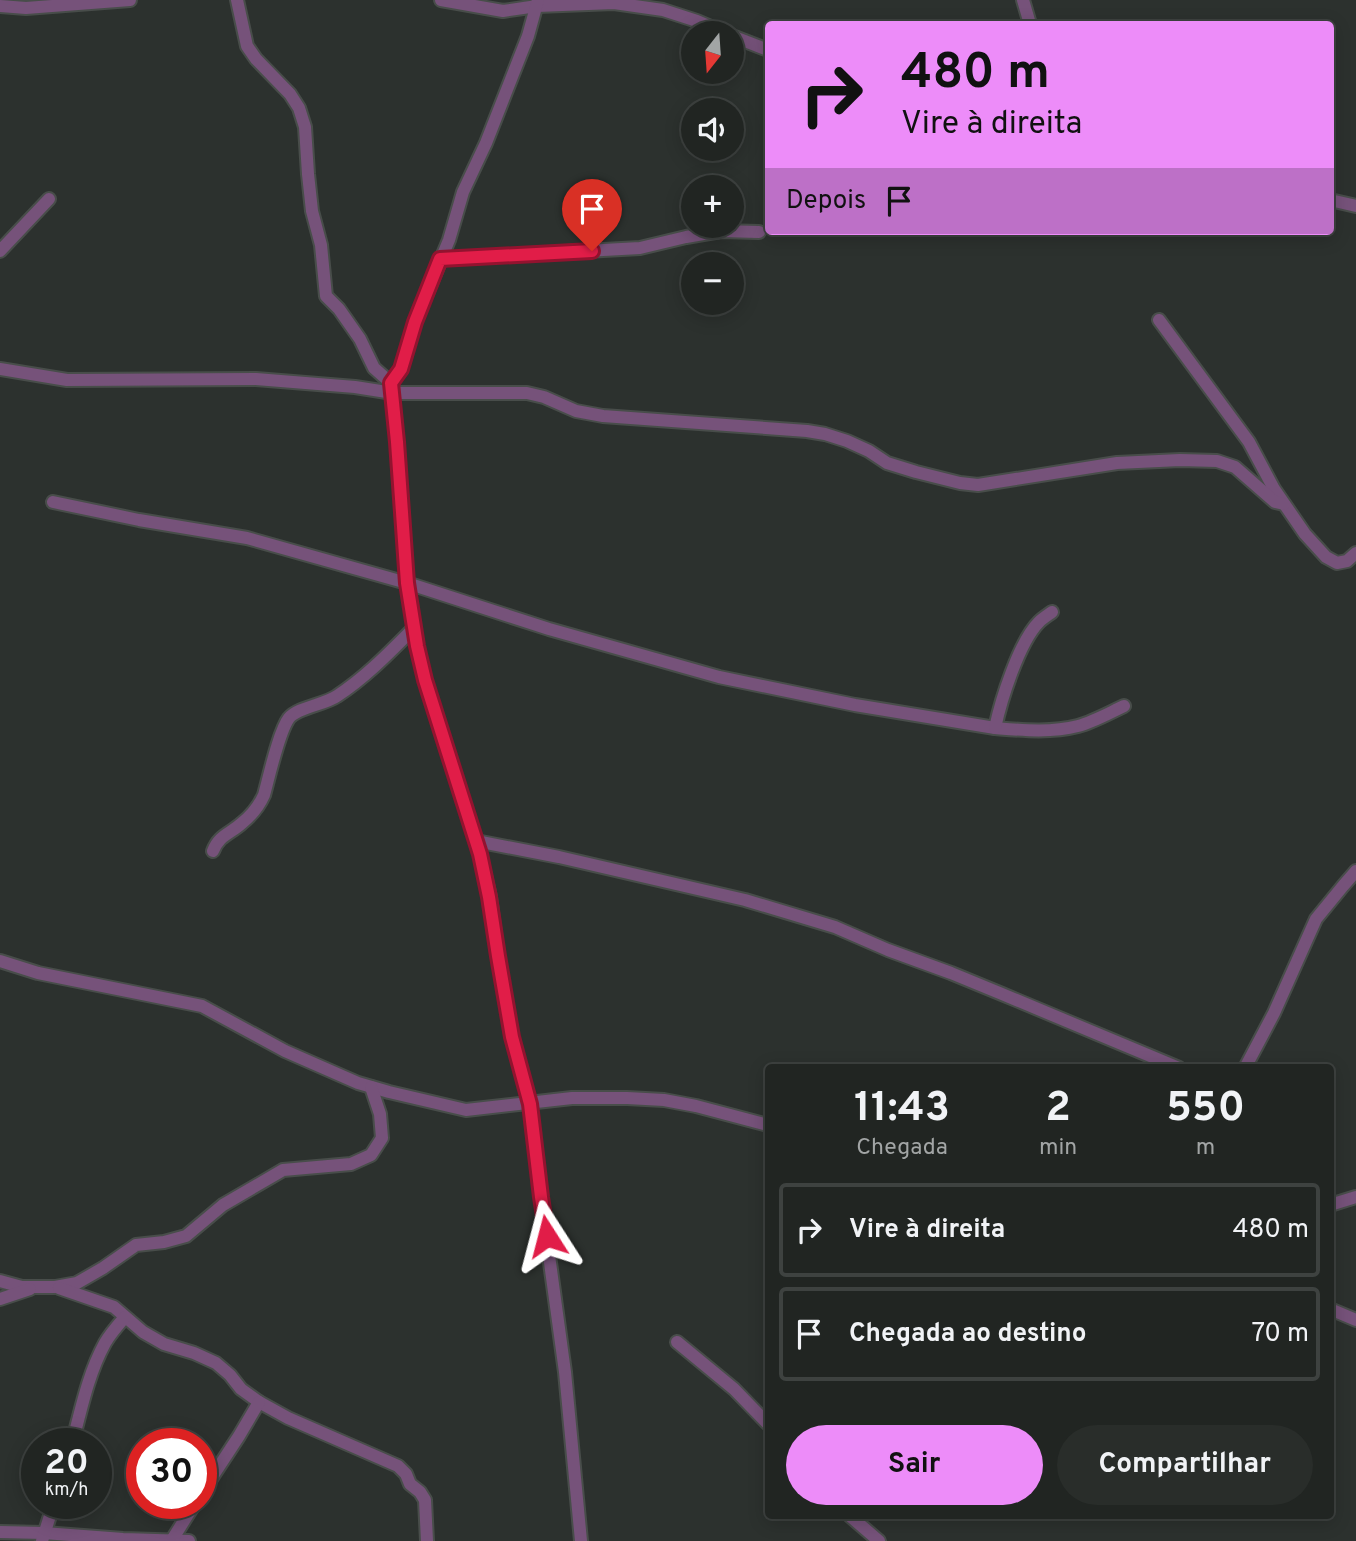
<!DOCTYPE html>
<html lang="pt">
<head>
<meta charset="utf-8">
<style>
  :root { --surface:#212522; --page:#292d2a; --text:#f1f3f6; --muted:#a2a5a5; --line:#3e4240; --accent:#ed8cf9 }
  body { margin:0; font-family:Overpass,sans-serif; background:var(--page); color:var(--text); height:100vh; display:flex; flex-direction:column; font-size:26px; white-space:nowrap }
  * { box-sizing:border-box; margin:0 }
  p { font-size:23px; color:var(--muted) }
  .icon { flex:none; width:38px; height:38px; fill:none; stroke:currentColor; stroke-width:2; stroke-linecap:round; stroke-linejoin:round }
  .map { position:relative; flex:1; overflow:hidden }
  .side { position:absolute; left:765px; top:1064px; width:569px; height:455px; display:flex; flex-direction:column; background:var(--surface); border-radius:7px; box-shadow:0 4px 18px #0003,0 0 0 2px var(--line) }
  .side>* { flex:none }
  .hud { position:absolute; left:765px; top:21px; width:569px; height:214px; border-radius:7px; box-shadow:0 4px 18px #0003,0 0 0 2px var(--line); background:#ed8cf9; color:#111; overflow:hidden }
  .needle { width:46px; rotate:197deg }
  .fabs { position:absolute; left:681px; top:21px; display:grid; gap:14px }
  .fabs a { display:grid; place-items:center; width:63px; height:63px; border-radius:50%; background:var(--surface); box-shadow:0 4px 18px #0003,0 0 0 2px var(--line); font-size:35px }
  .speed { position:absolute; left:21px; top:1428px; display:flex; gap:14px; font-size:35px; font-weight:700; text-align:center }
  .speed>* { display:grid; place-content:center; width:91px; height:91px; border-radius:50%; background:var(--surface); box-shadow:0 4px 18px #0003,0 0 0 2px var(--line); line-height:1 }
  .speed small { font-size:18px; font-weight:400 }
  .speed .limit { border:10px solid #d22; background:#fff; color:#111 }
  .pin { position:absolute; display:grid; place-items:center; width:60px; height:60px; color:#fff; margin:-72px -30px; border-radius:50% 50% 50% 0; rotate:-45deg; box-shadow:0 0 7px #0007 }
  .pin .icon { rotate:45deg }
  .me { position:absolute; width:77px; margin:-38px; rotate:351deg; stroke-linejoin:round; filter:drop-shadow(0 0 5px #0008) }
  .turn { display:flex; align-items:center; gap:24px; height:147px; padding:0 21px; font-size:32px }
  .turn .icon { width:91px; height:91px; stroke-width:2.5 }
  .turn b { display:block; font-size:49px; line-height:60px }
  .then { display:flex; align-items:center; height:66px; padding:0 21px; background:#0003; gap:14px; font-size:26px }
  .eta { display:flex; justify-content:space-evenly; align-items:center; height:119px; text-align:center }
  .eta b { font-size:42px; font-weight:700; line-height:49px }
  .cta { display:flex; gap:14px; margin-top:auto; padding:14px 21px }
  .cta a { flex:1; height:80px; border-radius:42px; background:var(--accent); color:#111; font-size:28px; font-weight:700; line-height:80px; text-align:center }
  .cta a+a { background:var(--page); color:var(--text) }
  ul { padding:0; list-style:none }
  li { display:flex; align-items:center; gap:21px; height:94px; margin:0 14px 10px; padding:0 7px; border:4px solid var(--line); border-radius:7px }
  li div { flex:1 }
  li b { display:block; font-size:26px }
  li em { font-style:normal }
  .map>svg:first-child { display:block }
</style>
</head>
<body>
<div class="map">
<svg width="1356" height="1541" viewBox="0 0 1356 1541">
  <rect width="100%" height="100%" fill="#2c312e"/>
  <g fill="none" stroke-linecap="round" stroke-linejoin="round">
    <defs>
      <g id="street">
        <polyline points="237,0 247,46 256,59 290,94 299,108 305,127 308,174 312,211 321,245 326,296 339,309 360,339 374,368 391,383"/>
        <polyline points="441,0 503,11 537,6 614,3 663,10 697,21 725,33"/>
        <polyline points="538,0 528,36 486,143 463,192 449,240 415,322 401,369 391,383 397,442 407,583 417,646 425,680 480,854 490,897 498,956 512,1037 530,1103 541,1197 565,1372 581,1541"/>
        <polyline points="1023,0 1030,24"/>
        <polyline points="0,6 26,8 130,0"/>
        <polyline points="732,36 768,50"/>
        <polyline points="1330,200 1356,206"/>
        <polyline points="0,251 49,199"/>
        <polyline points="440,259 640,248 686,237 721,231 759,232"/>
        <polyline points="1159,320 1249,442 1274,489 1305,534 1326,557 1337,563 1347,561 1356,553"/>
        <polyline points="0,369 67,380 256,379 355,387 393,393 527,393 544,397 576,411 603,416 807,431 825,434 847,441 869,451 887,463 916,472 960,483 978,485 1117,463 1180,460 1217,461 1235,467 1275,502 1284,504"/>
        <path d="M53 502 139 520 247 538 407 583 549 629 719 677 855 705 995 728C1021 730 1051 733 1078 726 1093 722 1109 713 1124 706"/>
        <path d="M995 728C1001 700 1019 642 1039 622 1043 618 1048 615 1052 612"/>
        <polyline points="476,841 559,857 745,900 835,927 888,950 951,973 1002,994 1179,1068"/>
        <path d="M213 851C219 835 230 834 242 823 252 815 259 806 264 795 269 777 279 731 289 718 298 707 324 705 337 696 366 677 390 652 414 628"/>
        <polyline points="0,961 38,973 202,1006 285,1051 358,1083 389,1092 466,1110 572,1098 627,1098 664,1100 696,1106 768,1125"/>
        <polyline points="1245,1068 1274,1013 1316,919 1343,886 1356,871"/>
        <polyline points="1330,1205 1356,1197"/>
        <polyline points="0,1281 22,1287 55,1287 77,1283 103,1268 136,1245 164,1242 186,1236 223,1205 283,1170 351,1164 371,1155 382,1138 380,1114 371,1087"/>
        <polyline points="59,1288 114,1307 143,1332 164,1344 194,1353 216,1363 230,1375 241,1389 259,1402 288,1418 398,1466 406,1474 410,1484 420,1492 425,1500 427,1541"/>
        <polyline points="0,1299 30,1289"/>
        <polyline points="1330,1309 1356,1320"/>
        <polyline points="677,1342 734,1389 768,1424"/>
        <path d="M72 1444C81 1410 88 1374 105 1343 110 1334 118 1325 125 1317"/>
        <polyline points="201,1494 239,1436 259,1402"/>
        <polyline points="850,1516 879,1541"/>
        <polyline points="0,1532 44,1533 123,1539 189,1541"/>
        <polyline points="172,1540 195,1503"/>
        <polyline points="42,1541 54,1503"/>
      </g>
    </defs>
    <use href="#street" stroke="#484d4a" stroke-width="16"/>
    <use href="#street" stroke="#76527a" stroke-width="12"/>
  </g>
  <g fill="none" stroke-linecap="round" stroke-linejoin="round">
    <defs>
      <polyline id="route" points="547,1236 541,1197 530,1104 512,1037 498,956 489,897 480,854 425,680 417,646 407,583 397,442 391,383 401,369 415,322 440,259 592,251"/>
    </defs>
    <use href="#route" stroke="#92132f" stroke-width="18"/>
    <use href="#route" stroke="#e11d48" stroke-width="12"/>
  </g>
</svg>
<div class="fabs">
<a><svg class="needle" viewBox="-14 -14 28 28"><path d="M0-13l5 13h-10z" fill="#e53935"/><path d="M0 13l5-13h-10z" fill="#a2a5a5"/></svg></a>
<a><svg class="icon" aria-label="sound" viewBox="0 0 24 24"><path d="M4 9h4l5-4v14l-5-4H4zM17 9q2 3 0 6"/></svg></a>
<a>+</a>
<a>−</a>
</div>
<div class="speed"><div>20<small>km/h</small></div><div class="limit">30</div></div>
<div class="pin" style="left:592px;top:251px;background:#d93025"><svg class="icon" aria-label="arrive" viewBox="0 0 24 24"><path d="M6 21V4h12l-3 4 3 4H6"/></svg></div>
<svg class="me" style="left:547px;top:1236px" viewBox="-20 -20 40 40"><path d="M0-17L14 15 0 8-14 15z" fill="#e11d48" stroke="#fff" stroke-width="4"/></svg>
<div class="hud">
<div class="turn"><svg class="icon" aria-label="right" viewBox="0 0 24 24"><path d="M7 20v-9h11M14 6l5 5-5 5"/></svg><div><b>480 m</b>Vire à direita</div></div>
<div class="then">Depois<svg class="icon" aria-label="arrive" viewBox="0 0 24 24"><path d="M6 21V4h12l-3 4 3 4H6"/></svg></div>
</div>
<section class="side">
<div class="eta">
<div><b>11:43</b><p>Chegada</p></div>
<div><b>2</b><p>min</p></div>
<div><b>550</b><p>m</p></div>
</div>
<ul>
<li><svg class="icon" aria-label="right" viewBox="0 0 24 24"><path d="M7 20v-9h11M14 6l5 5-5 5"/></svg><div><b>Vire à direita</b></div><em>480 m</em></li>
<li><svg class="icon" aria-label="arrive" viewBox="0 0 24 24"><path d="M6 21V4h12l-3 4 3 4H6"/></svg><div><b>Chegada ao destino</b></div><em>70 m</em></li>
</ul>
<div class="cta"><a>Sair</a><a>Compartilhar</a></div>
</section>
</div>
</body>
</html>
